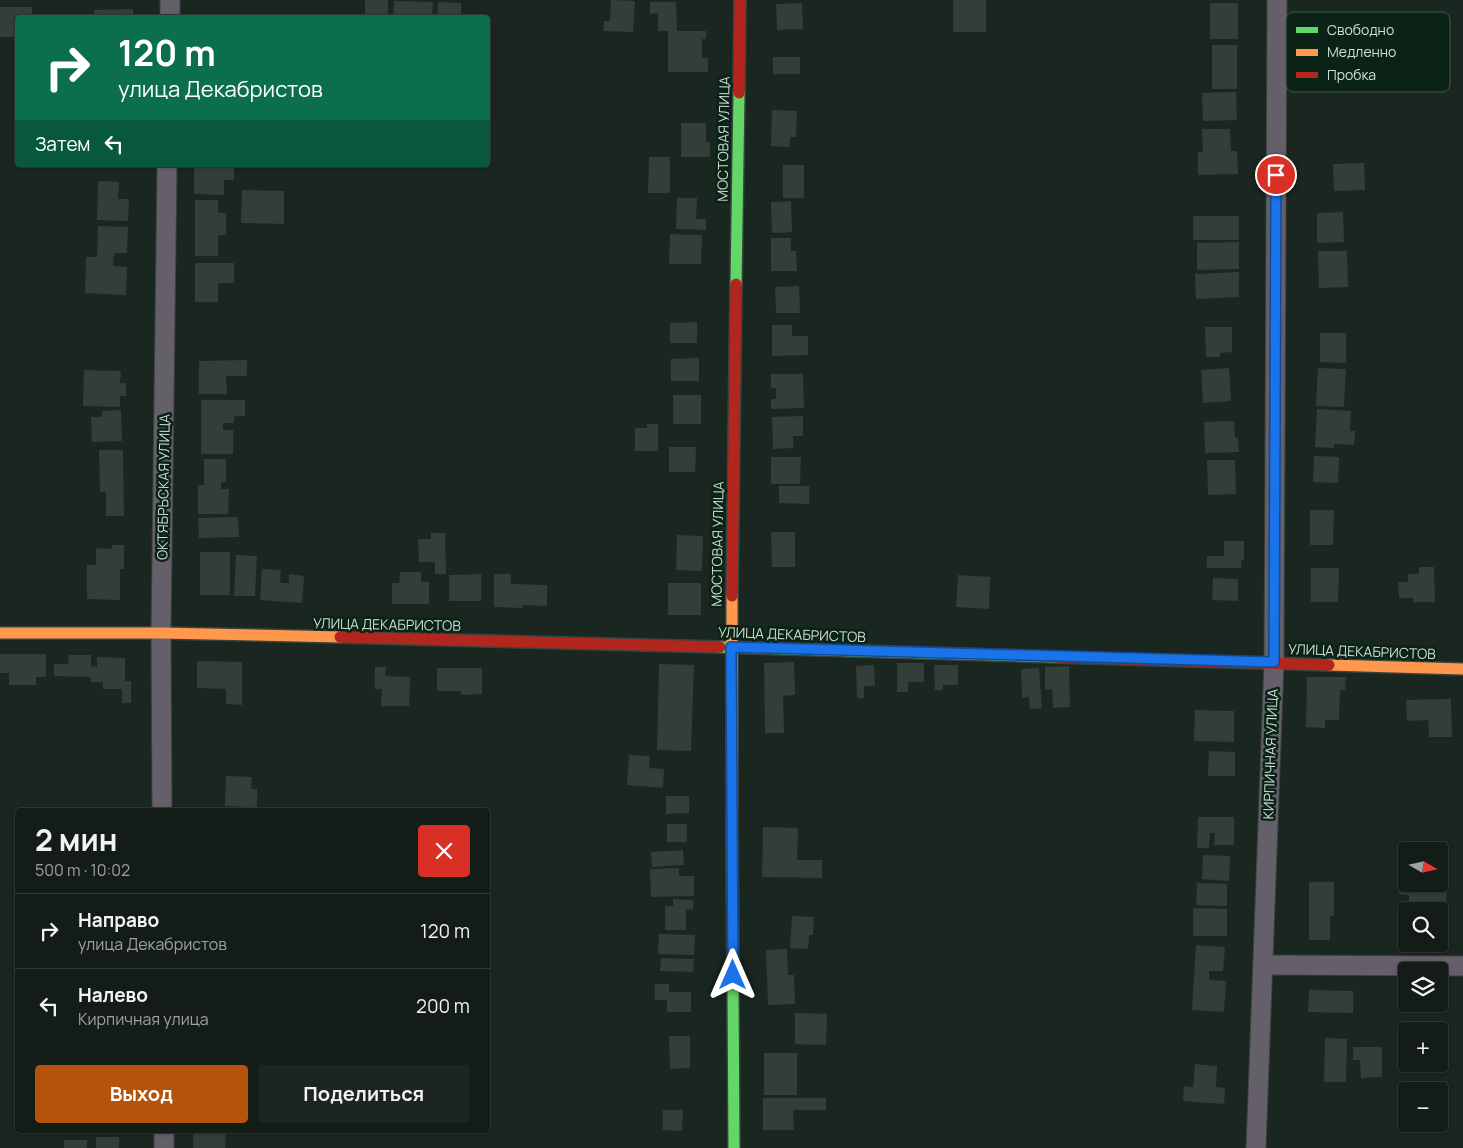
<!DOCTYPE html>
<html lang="ru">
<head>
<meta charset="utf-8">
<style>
  :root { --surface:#141c18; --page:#1d2521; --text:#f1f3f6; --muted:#9da1a2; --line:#333a37; --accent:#b45309 }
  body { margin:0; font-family:Manrope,sans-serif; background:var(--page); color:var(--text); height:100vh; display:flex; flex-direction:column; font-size:19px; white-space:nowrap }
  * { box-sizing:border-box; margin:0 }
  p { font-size:16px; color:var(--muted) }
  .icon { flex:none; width:28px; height:28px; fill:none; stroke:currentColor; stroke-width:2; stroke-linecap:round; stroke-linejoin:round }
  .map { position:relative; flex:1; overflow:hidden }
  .sheet { position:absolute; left:15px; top:808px; width:475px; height:325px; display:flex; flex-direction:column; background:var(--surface); border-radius:5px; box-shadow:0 1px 4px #0004,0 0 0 1px var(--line) }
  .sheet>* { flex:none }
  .banner { position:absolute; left:15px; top:15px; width:475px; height:152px; border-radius:5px; box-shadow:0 1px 4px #0004,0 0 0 1px var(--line); background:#0b6e4f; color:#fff; overflow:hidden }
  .needle { width:32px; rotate:99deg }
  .tools { position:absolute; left:1398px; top:842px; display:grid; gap:10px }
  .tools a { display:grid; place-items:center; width:50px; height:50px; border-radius:5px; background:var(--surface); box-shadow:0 1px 4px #0004,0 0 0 1px var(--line); font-size:25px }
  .pin { position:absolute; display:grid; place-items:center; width:42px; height:42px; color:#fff; margin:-21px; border:2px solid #fff; border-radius:50%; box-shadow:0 1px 5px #0007 }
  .me { position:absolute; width:55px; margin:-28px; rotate:0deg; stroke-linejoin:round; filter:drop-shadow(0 0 4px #0008) }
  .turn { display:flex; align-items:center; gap:18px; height:105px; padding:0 20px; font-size:22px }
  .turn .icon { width:65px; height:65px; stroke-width:2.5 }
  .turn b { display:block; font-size:35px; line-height:42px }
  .then { display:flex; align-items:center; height:48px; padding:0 20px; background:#0003; gap:10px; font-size:19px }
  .round { display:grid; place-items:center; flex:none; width:52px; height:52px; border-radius:5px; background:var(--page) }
  .head { display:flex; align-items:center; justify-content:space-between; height:85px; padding:0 20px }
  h1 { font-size:30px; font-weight:700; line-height:38px }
  .cta { display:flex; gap:10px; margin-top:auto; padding:10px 20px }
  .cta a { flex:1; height:58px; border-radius:5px; background:var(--accent); color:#fff; font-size:20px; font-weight:700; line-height:58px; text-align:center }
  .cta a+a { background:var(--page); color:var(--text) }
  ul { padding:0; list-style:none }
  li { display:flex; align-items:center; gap:15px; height:75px; padding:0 20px; border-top:1px solid var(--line) }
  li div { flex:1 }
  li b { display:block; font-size:19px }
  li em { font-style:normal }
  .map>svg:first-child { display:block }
</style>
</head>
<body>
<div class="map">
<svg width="1463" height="1148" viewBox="0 0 1463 1148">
  <rect width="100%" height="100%" fill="#1a2620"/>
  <g fill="#343e38">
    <rect x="365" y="0" width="23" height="18"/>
    <polygon points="611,0 635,1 633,32 603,31 604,21 610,21"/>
    <rect x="953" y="0" width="33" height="32"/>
    <polygon points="394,1 433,2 432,18 393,18"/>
    <polygon points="438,2 461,3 461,18 437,18"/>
    <polygon points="650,2 676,2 677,31 706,31 706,39 702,39 702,58 708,58 708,72 668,72 668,31 658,31 658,13 650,14"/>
    <polygon points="802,3 803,29 777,30 776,4"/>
    <rect x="1210" y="3" width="28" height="36"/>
    <polygon points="0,7 32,7 32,18 18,18 18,37 0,37"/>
    <polygon points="133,9 133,18 94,18 94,10"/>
    <rect x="1212" y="45" width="25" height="44"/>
    <rect x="773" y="57" width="27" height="17"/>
    <polygon points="1236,92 1237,120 1203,121 1202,93"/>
    <polygon points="772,110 797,111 796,137 790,137 790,147 771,146"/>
    <polygon points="681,123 706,123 706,142 710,142 710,157 681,157"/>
    <polygon points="1202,129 1230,129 1231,151 1237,151 1238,174 1198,175 1198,152 1203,152"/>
    <polygon points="649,157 670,157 670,193 648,193"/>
    <polygon points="1364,163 1365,190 1334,191 1333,164"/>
    <polygon points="194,165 234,165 234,180 224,180 224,195 194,194"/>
    <rect x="783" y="165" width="21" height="33"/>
    <polygon points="98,181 119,182 118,199 129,199 128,221 97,220"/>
    <polygon points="242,190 284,191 284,224 241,223"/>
    <polygon points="677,198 697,198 696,219 706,219 706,230 676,229"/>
    <polygon points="195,200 218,200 218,213 226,213 226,235 218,235 218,256 195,256"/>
    <polygon points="791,201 792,232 772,233 771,202"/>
    <polygon points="1343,212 1344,242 1317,243 1317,213"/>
    <rect x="1193" y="216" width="46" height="24"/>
    <polygon points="98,226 128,227 127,253 114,253 113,266 127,267 126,295 85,293 86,257 97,257"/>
    <polygon points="670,234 702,235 701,264 669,264"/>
    <polygon points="771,238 791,238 791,251 796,251 797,271 771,271"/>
    <polygon points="1239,242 1239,269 1197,270 1197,243"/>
    <polygon points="1318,251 1347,251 1348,287 1319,288"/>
    <polygon points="195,263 234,263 234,283 218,283 218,302 195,302"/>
    <polygon points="1239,272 1239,297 1196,299 1195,274"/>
    <polygon points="799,286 800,313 776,313 775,287"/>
    <polygon points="697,322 697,343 670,343 670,323"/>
    <polygon points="772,325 792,325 792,336 808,336 808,355 772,356"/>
    <polygon points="1205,327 1232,327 1232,352 1220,353 1220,357 1206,357"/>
    <polygon points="1320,333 1346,333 1346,363 1320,362"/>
    <polygon points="699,358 699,381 671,381 671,359"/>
    <polygon points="247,360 247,376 226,376 227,394 199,394 199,361"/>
    <polygon points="1229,368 1231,401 1203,403 1201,370"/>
    <polygon points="1318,368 1346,369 1344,407 1316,406"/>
    <polygon points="84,370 121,371 120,383 126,383 126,396 120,396 120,407 83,406"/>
    <polygon points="771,374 803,374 804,408 771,409 771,399 776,399 776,388 771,388"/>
    <rect x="673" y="395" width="28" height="29"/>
    <polygon points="201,400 245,400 245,416 234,416 234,423 223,423 223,430 233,430 233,454 201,454"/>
    <polygon points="1317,409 1351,411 1350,431 1355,431 1354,445 1334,444 1334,448 1315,447"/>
    <polygon points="121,410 122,441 92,442 91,417 102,417 102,411"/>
    <polygon points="803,416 803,436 793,436 793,448 773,449 772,417"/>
    <polygon points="1234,421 1235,438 1238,438 1239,452 1205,453 1204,422"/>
    <polygon points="647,424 658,424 658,451 635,451 635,428 647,428"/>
    <polygon points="669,447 696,447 695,472 669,472"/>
    <polygon points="99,450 123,450 124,516 106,516 106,492 100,492"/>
    <polygon points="1314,456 1339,457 1338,483 1313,482"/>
    <polygon points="771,457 801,457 800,484 771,484"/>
    <polygon points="204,459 226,459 226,482 221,482 221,489 229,489 228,514 198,514 198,485 204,485"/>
    <polygon points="1207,460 1235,460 1236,494 1208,495"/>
    <polygon points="779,486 809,486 809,504 779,503"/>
    <polygon points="1310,510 1334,510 1333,545 1310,545"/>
    <polygon points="238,517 239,537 199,538 198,518"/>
    <polygon points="771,532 795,532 795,567 772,567"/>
    <polygon points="431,533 445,533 446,574 435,574 435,562 419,562 418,539 431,539"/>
    <polygon points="677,535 703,536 702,571 676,570"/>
    <polygon points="1224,541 1244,541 1244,560 1241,560 1241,568 1207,568 1207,556 1224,556"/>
    <polygon points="112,545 124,545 124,569 120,569 120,600 87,599 87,565 96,565 96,548 112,549"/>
    <rect x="200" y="552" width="30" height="43"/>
    <polygon points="236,555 257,556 255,596 234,596"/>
    <polygon points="1419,567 1434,567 1435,602 1413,602 1413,598 1399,598 1398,582 1408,582 1408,574 1419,574"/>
    <polygon points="1311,568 1339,568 1338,602 1311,602"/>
    <polygon points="262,569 281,570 280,583 289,583 289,574 304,576 302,603 260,600"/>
    <polygon points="400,572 421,572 421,582 429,582 429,604 392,604 392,583 399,583"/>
    <polygon points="481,574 481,601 449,601 449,575"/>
    <polygon points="494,574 511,574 511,584 547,585 547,606 523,605 522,608 494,607"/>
    <polygon points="958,575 990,577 989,609 956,607"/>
    <polygon points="1213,578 1238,579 1238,601 1212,600"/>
    <rect x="668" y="583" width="33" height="32"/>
    <polygon points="0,654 46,654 46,677 36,677 36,685 9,685 9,673 0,673"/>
    <polygon points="69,655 91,655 91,666 97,667 97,657 125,658 125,681 131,681 131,703 122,703 122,689 103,689 103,682 91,682 91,677 54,676 54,664 68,664"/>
    <polygon points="197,661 242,662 242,705 226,704 226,689 197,688"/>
    <polygon points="794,662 795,695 783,696 784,733 765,733 764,663"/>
    <polygon points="897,663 924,663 924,682 908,682 908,692 897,692"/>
    <polygon points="659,664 694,665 691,751 657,750"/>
    <polygon points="874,665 875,686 864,686 864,698 857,698 856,666"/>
    <polygon points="934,665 958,665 958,685 943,685 943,690 935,690"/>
    <polygon points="1069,666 1070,707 1053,708 1052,689 1045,690 1045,667"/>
    <polygon points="375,667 386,667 385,676 410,677 409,706 381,706 382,689 375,689"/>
    <polygon points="437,668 482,668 482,694 461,695 461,691 437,691"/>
    <polygon points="1039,668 1042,708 1030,709 1029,697 1022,698 1021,669"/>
    <polygon points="1307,677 1346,677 1345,690 1340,690 1339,720 1325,720 1325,728 1306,727"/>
    <polygon points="1451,699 1452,737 1429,737 1428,720 1407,721 1406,700"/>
    <polygon points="1195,710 1234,711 1234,742 1194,741"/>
    <polygon points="1209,751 1235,752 1235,776 1208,776"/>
    <polygon points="629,755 650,756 649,768 664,769 663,788 627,785"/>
    <polygon points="226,776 252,777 251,789 257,789 257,810 247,810 247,807 225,806"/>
    <polygon points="666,796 689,796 689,813 666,814"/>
    <polygon points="1198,817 1234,817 1234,845 1214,845 1215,833 1210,833 1209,848 1197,848"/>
    <rect x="667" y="824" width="20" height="18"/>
    <polygon points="763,827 798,828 797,860 822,860 822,878 762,877"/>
    <polygon points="683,850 684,865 652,867 651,852"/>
    <polygon points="1203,855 1230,856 1229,881 1202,879"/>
    <polygon points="679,868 679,876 694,876 694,896 651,897 650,869"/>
    <polygon points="1400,869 1406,869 1406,884 1439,884 1439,870 1447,870 1446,912 1409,911 1409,895 1399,894"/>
    <polygon points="1309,882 1334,882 1334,916 1330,916 1330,940 1309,940"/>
    <polygon points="1197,883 1227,884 1227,906 1196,905"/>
    <polygon points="673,899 693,900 693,910 686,909 686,930 665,930 665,906 673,906"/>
    <polygon points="1193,908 1227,909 1227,936 1193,936"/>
    <polygon points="792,916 814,917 813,935 809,935 808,949 790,948"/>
    <polygon points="659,934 695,935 694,955 658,954"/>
    <polygon points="1196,945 1225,947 1223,971 1209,971 1209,980 1226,981 1224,1012 1192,1010"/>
    <polygon points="787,949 788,975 794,975 795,1004 768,1005 766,950"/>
    <polygon points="661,958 694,959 693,972 660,971"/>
    <polygon points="655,984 669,984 669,992 691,992 691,1012 667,1012 667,1000 655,1000"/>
    <polygon points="1309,990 1353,991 1353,1013 1308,1012"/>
    <polygon points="795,1013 827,1014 826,1045 795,1044"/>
    <polygon points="669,1036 690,1036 690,1068 670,1069"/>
    <polygon points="1325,1038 1347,1039 1346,1082 1324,1082"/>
    <polygon points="1353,1047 1382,1047 1382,1077 1361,1078 1360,1060 1353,1060"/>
    <rect x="764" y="1053" width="33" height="42"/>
    <polygon points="1195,1064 1217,1066 1216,1087 1225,1088 1224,1104 1183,1101 1184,1086 1193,1087"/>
    <polygon points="763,1098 826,1098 826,1110 793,1110 794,1130 763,1130"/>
    <polygon points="663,1110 683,1110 682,1131 663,1130"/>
    <polygon points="193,1130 226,1130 225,1148 193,1148"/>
    <rect x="96" y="1137" width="23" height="11"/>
    <rect x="64" y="1140" width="23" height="8"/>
  </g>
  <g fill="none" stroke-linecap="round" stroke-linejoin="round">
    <defs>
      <g id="street">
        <polyline points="170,18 170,0"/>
        <polyline points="162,810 161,633 167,165"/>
        <polyline points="1263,965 1463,966"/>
        <polyline points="164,1130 164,1148"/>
        <polyline points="1256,1148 1274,662 1277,0"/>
      </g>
      <g id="fast">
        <polyline points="736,284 739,93"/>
        <polyline points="720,647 1056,657"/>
        <polyline points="732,829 734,1148"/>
      </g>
      <g id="slow">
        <polyline points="732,596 732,829"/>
        <polyline points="0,633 161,633 340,637"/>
        <polyline points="1329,665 1463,669"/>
      </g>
      <g id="jam">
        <polyline points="739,93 740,0"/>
        <polyline points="732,596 736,284"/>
        <polyline points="340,637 720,647"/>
        <polyline points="1056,657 1329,665"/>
      </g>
    </defs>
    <use href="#street" stroke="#38433d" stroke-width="21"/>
    <use href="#fast" stroke="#38433d" stroke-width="14"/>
    <use href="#slow" stroke="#38433d" stroke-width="14"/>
    <use href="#jam" stroke="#38433d" stroke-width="14"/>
    <use href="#street" stroke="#655f6a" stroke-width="19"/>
    <use href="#fast" stroke="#63d668" stroke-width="11"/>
    <use href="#slow" stroke="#ff974d" stroke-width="11"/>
    <use href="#jam" stroke="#b3261e" stroke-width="11"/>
  </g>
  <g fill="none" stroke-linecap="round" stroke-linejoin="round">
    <defs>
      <polyline id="route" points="733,975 731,647 1274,662 1276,175"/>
    </defs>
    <use href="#route" stroke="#114b97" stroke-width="12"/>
    <use href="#route" stroke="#1a73e8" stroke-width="9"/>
  </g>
  <g text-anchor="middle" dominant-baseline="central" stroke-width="5" stroke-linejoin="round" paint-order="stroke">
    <g font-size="14" fill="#d0ded5" stroke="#0a2316">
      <text transform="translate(723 139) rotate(-89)">МОСТОВАЯ УЛИЦА</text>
      <text transform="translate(163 487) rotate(-89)">ОКТЯБРЬСКАЯ УЛИЦА</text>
      <text transform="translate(717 544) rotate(-89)">МОСТОВАЯ УЛИЦА</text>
      <text transform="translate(387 624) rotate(1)">УЛИЦА ДЕКАБРИСТОВ</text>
      <text transform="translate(792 634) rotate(2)">УЛИЦА ДЕКАБРИСТОВ</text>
      <text transform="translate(1362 651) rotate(2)">УЛИЦА ДЕКАБРИСТОВ</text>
      <text transform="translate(1270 754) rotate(-88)">КИРПИЧНАЯ УЛИЦА</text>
    </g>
  </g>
  <rect x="1286" y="12" width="164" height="80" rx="8" fill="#0a2316" stroke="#455b4f" stroke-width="1"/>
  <rect x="1296" y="27" width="22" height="6" fill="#63d668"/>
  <rect x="1296" y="49" width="22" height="7" fill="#ff974d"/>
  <rect x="1296" y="72" width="22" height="6" fill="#b3261e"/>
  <g font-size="14" fill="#d0ded5">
    <text x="1327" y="35">Свободно</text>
    <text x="1327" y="57">Медленно</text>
    <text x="1327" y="80">Пробка</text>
  </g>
</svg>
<div class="tools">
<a><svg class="needle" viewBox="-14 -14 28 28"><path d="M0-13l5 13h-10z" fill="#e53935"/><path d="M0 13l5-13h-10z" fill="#9da1a2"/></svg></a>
<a><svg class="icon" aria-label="search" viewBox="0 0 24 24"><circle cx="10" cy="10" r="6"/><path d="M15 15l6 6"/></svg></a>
<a><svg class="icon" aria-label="layers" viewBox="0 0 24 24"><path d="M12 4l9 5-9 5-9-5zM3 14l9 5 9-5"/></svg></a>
<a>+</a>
<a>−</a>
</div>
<div class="pin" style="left:1276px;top:175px;background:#d93025"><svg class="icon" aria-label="arrive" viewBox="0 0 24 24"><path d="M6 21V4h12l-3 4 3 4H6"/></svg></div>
<svg class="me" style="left:733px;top:975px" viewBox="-20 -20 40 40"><path d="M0-17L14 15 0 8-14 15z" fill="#1a73e8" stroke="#fff" stroke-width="4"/></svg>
<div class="banner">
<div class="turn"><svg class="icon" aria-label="right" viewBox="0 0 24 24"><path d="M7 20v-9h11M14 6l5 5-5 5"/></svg><div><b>120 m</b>улица Декабристов</div></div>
<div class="then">Затем<svg class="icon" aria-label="left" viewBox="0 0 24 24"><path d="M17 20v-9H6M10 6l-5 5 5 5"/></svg></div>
</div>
<section class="sheet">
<div class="head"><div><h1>2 мин</h1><p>500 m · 10:02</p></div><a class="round" style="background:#d93025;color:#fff"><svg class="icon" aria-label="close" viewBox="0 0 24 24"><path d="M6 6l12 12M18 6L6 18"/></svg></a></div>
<ul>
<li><svg class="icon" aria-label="right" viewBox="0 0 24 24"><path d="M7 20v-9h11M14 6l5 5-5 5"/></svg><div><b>Направо</b><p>улица Декабристов</p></div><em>120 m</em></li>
<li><svg class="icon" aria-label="left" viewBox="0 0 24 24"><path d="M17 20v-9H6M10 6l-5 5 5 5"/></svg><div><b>Налево</b><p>Кирпичная улица</p></div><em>200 m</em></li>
</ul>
<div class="cta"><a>Выход</a><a>Поделиться</a></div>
</section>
</div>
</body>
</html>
